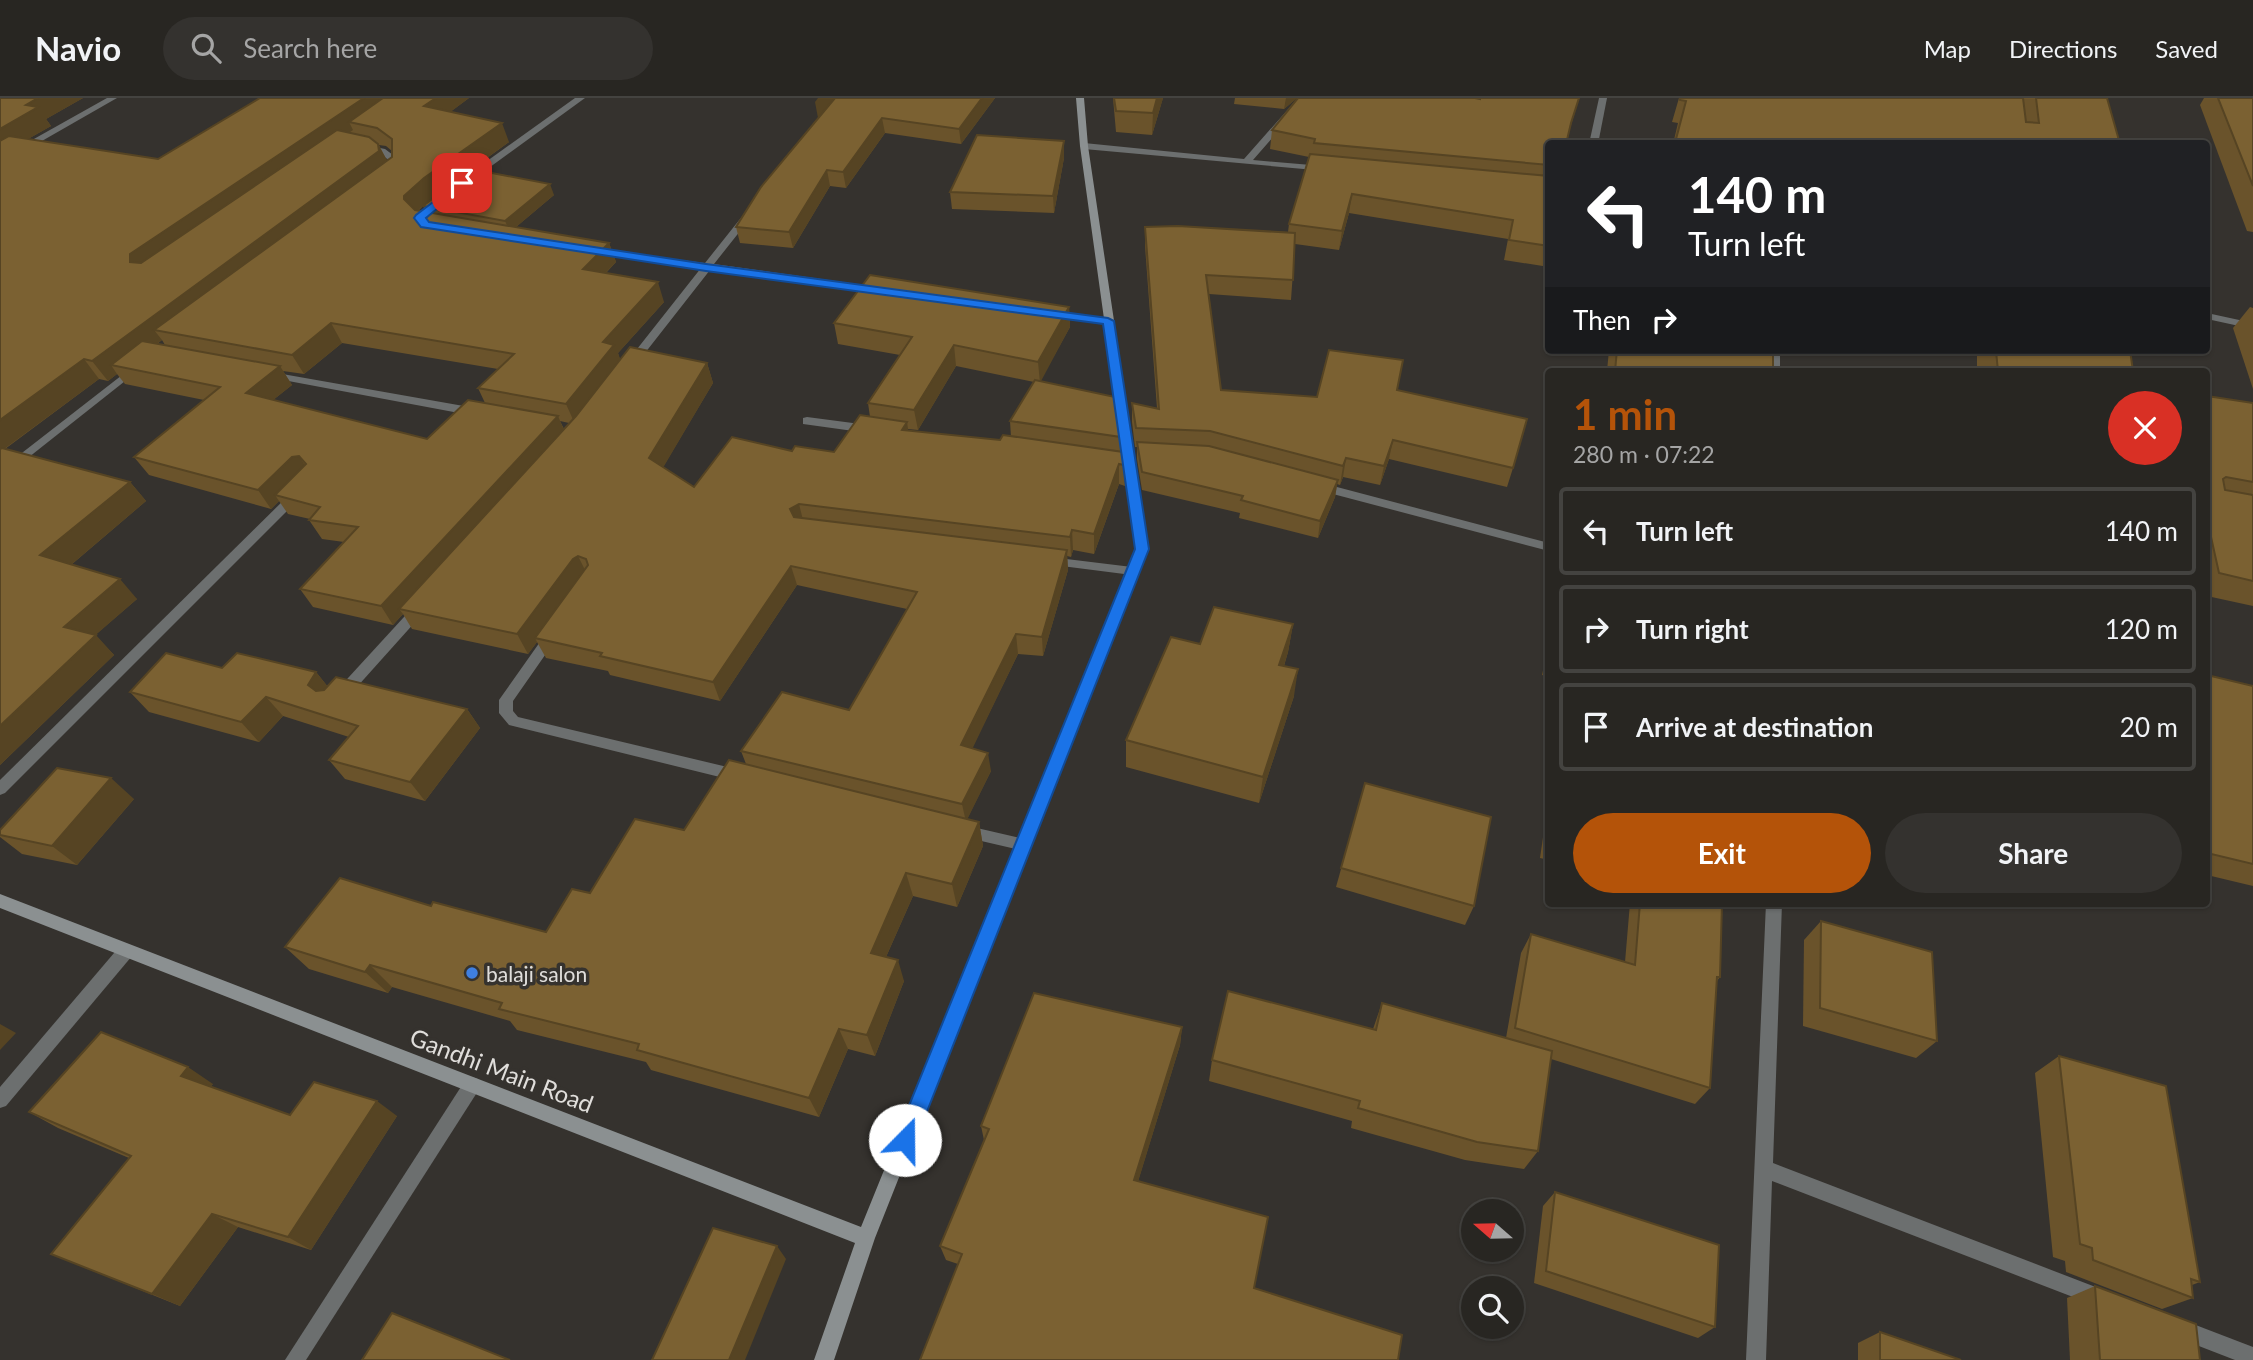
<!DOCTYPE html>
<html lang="en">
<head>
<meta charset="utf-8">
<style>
  :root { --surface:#282622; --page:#34322f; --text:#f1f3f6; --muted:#a5a5a5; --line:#444340; --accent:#b45309 }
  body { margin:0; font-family:Lato,sans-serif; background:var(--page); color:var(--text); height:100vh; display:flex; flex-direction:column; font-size:26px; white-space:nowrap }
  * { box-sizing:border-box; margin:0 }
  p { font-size:23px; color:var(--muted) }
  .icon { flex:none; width:38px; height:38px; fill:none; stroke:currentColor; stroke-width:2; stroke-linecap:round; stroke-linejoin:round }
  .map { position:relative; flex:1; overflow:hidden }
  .drawer { position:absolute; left:1545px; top:270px; width:665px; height:539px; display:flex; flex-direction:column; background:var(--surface); border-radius:7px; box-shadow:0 2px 5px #0004,0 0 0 2px var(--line) }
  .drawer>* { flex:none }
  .hud { position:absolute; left:1545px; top:42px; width:665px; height:214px; border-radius:7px; box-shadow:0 2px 5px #0004,0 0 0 2px var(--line); background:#202124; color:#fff; overflow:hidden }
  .needle { width:46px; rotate:290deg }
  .tools { position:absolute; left:1461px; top:1101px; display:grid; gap:14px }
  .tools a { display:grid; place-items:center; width:63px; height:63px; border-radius:50%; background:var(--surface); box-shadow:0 2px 5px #0004,0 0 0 2px var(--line); font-size:35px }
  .pin { position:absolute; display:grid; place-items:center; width:60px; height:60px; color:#fff; margin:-30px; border-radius:14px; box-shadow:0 4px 10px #0006 }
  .me { position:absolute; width:77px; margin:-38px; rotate:22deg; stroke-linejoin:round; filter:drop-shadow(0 0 5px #0008) }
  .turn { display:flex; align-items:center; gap:24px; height:147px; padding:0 28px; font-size:32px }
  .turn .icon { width:91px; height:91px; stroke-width:2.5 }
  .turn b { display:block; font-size:49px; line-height:60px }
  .then { display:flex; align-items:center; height:66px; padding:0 28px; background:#0003; gap:14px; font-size:26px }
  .round { display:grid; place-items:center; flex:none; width:74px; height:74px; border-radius:37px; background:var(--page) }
  .headline { display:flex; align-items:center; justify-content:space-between; height:119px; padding:0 28px }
  h1 { font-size:42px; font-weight:700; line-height:52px; color:var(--accent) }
  .button { display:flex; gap:14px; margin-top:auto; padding:14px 28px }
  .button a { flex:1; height:80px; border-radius:42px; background:var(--accent); color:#fff; font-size:28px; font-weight:700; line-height:80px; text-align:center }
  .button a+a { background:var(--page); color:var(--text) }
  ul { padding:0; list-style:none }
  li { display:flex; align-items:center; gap:21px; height:88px; margin:0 14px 10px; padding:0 14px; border:4px solid var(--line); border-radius:7px }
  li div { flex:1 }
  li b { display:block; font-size:26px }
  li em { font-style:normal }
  header { display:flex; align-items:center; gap:42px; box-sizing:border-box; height:98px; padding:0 35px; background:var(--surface); border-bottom:2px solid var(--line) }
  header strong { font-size:33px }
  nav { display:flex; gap:38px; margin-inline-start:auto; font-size:24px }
  .search { width:490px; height:63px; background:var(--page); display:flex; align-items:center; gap:18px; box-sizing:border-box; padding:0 24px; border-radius:38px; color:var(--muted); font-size:26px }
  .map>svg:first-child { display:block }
</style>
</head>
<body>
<header>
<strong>Navio</strong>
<div class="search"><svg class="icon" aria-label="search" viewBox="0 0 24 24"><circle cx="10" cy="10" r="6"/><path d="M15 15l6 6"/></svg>Search here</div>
<nav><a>Map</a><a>Directions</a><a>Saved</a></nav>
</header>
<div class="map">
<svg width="2253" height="1262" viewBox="0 0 2253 1262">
  <rect width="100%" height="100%" fill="#35322e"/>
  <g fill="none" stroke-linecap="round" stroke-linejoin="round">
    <g fill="#6c6f6f" fill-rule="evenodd">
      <polygon points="107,0 117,0 0,67 0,60"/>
      <polygon points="575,0 585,0 468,85 462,85 462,81"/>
      <polygon points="1298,0 1307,0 1253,62 1323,68 1326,69 1326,73 1084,51 1080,48 1084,45 1244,61"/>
      <polygon points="1599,0 1607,0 1598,46 1589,46"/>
      <polygon points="365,47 385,51 397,60 398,77 392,77 390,63 379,55 362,52 362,48"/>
      <polygon points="747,115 752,118 714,166 878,189 883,192 878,195 710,172 634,269 626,269 626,265 701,170 597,156 594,155 594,151 705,165 744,116"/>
      <polygon points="1051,213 1109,220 1114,223 1109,226 1047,218 1047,214"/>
      <polygon points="2207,215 2253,225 2253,231 2207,221"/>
      <rect x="1770" y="252" width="10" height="21"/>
      <polygon points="135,267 140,270 139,272 0,382 0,372"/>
      <polygon points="271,274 475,310 481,314 475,318 267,279 267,275"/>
      <polygon points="807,319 868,327 874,331 868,335 803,326 803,320"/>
      <polygon points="1318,384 1549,445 1549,453 1314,391 1314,385"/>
      <polygon points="297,392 303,396 301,399 5,695 0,697 0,682 293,393"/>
      <polygon points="1050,459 1132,469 1138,473 1132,477 1046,466 1044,463 1046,460"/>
      <polygon points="420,505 426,510 425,513 347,600 337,600 335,596 337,592 415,507"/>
      <polygon points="552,532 559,537 513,603 513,613 518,619 740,672 745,674 747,678 745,682 740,684 509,627 499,615 499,602 547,534"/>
      <polygon points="964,727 1024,741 1029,743 1032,747 1029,751 1024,753 964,739 959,737 957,733 959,729"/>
      <polygon points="1766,805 1782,805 1773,1065 2106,1193 2108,1200 2106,1207 2099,1209 1772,1083 1766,1262 1746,1262"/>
      <polygon points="126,846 132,848 134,853 132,858 6,1008 0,1010 0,989 120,848"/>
      <polygon points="472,979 478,981 481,987 478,993 306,1262 285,1262 466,981"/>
      <polygon points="2180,1221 2253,1249 2253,1262 2235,1262 2173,1238 2170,1231 2173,1224"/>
    </g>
    <polygon fill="#8b9091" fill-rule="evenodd" points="1076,0 1084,0 1088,48 1148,451 875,1140 834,1262 814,1262 855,1145 0,810 0,796 861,1129 1136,451 1080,48"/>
  </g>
  <g fill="#6a532b" fill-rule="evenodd">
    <path d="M0 0H83L46 21 51 28 28 41 158 61 469 0 450 14 509 44 472 71 554 97 516 129 609 145 616 164 606 175 664 204 618 255 620 262 707 265 713 285 663 369 694 389 792 353 834 354 870 319 868 305 900 257 838 246 834 225 1069 209 1070 229 1040 283 1121 339V354L1124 367 1125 388 1119 386 1094 456 1073 452 1071 459 1067 458 1068 472 1043 558 1018 556 972 650 991 673 967 721 979 724 983 748 957 809 913 798 886 859 904 883 875 958 848 951 819 1019 651 972 646 964 517 932 510 923 392 889 388 895 309 871 285 849 431 808 546 834 590 795 684 732 746 666 741 653 849 612 907 511 797 487 720 603 610 577 608 573 546 560 537 544 528 556 412 531 403 516 393 527 313 509 300 491 344 444 322 441 309 422 310 421 288 416 279 403 271 411 149 377 134 359 204 302 125 286 117 276 108 283 99 281 5 351 130 384 146 403 71 467 137 501 95 537 114 557 0 667ZM379 47 386 48 392 53V59L387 63ZM470 72 423 108 426 114 418 113 432 99ZM162 242 165 247 157 246ZM342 245 498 271 478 290 485 305 427 341 273 302 292 287 283 273 304 276ZM956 268 1034 284 1010 323 1011 339 1000 342 908 333V331L918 332ZM560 323 569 325 564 331Z"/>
    <polygon points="835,0 995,0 961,46 885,35 846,90 830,88 793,150 740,145 736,129"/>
    <polygon points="1113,0 1163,0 1152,37 1116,34"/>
    <polygon points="1235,0 1297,0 1284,11 1234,6"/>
    <polygon points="1480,0 1579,0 1569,34 1549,46 1549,169 1504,162 1508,141 1349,115 1339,152 1295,146 1291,202 1209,196 1221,292 1317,299 1397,292 1513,370 1507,389 1389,361 1380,387 1343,379 1340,387 1337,386 1335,399 1318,440 1239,420 1240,415 1142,392 1137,361 1137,349 1135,349 1132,324 1132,305 1157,310 1145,148 1145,129 1288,134 1289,126 1309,59 1270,51 1272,32"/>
    <polygon points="1679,0 2107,0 2120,46 1673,46 1678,25 1672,24"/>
    <polygon points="2204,0 2253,0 2253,134 2247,133 2200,7"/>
    <polygon points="1064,60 1054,115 952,111 950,94"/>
    <polygon points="2250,209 2253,210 2253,291 2233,230"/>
    <polygon points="1609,252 1773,252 1773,273 1607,273"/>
    <polygon points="1977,252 2130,252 2133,273 1981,273 1977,272"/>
    <polygon points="2207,298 2253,305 2253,508 2207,498"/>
    <polygon points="1293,526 1288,554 1284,568 1294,598 1259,705 1126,669 1126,642 1200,546"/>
    <polygon points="1549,545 1549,579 1542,577"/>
    <polygon points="222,570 316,574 328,589 467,611 480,630 425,703 345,681 329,662 349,639 283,618 259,644 149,614 130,594"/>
    <polygon points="2207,577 2253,588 2253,788 2207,777"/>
    <polygon points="1365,685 1474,808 1465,827 1336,789"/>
    <polygon points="1549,698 1549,762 1540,760"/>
    <polygon points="134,701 77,767 22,756 0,739 0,732"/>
    <polygon points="1630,805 1722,805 1720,879 1717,883 1710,990 1695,1006 1551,961 1538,1053 1524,1071 1465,1062 1351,1030 1352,1023 1209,983 1212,962 1373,931 1382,905 1506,940 1521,855 1531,836 1625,864"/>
    <polygon points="1821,823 1937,943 1916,960 1803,928 1804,842"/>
    <polygon points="1182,929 1180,947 1138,1083 958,1166 946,1162 940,1148 984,1042 981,1028"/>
    <polygon points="2059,958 2200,1184 2192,1187 2193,1200 2162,1211 2066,1174 2065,1163 2053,1159 2035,975"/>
    <polygon points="213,986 210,989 290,1017 397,1018 311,1152 238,1129 180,1208 51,1156 129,1060 58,1030 29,1014"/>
    <polygon points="1555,1094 1715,1229 1698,1240 1534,1185 1543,1108"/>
    <polygon points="2095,1188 2200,1262 2070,1262 2067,1200"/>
    <polygon points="1880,1234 1961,1262 1858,1262 1858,1245"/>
  </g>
  <g fill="#564423">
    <polygon points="38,0 83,0 46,21 51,28 0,57 0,31 26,7"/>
    <polygon points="364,0 400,0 349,24 353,32 144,176 130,164 130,156"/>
    <polygon points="436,0 469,0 433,27 424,8"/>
    <polygon points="818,0 835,0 818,20 815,4"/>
    <polygon points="982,0 995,0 961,46 959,31"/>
    <polygon points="1157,0 1163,0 1152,37 1153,15"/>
    <polygon points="1286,0 1297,0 1284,11"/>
    <polygon points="882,20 885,35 846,90 843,74"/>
    <polygon points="502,25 509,44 432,99 413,117 404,101 404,98 424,80"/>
    <polygon points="1064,43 1064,60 1054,115 1053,98"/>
    <polygon points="378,46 388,64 154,232 162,242 124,270 111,267 117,276 108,283 92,263"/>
    <polygon points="827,72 830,88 793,150 789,134"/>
    <polygon points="550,86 554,97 510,134 505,123"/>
    <polygon points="1352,96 1349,115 1339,152 1342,133"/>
    <polygon points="609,145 616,164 591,190 583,171"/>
    <polygon points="658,184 664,204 618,255 622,266 575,326 566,306 603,244"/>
    <polygon points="1069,209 1070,229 1040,285 1038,264"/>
    <polygon points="331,225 342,245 304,276 292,257"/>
    <polygon points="954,247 956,268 918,332 914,312"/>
    <polygon points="84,261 99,281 0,354 0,322"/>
    <polygon points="707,265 713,285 657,380 649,360"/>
    <polygon points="280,268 292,287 258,314 246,295"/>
    <polygon points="558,318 566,337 399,511 403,516 393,527 381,508"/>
    <polygon points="907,324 910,344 902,332"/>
    <polygon points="1393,342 1389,361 1380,387 1384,368"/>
    <polygon points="299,358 311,377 275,397 279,403 271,411 258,392 292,359"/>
    <polygon points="1346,360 1343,379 1340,387 1343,368"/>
    <polygon points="1119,366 1119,386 1094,456 1094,436"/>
    <polygon points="1338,382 1335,399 1318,440 1320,423"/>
    <polygon points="130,384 146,403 59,477 40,457"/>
    <polygon points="799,406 804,426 796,432 790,411"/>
    <polygon points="1072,432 1073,452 1071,459 1070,439"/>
    <polygon points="1067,452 1068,472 1043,558 1042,539"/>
    <polygon points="578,458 588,478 535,540 537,544 528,556 517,536 573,461"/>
    <polygon points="791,468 797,487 720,603 713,584"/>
    <polygon points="120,481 137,501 83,548 64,529"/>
    <polygon points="1293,526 1288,554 1276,594 1279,567"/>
    <polygon points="1016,536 1018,556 965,666 961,647"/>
    <polygon points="96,537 114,557 0,667 0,628"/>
    <polygon points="1298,571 1294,598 1259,705 1263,679"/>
    <polygon points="316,574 332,594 323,607 308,587"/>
    <polygon points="266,599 283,618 259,644 241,624"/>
    <polygon points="467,611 480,630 425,703 410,684"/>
    <polygon points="988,655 991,673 966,724 962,706"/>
    <polygon points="111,680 134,701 77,767 52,748"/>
    <polygon points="979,724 983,748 957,809 952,786"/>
    <polygon points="906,775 913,798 878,877 871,855"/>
    <polygon points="898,862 904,883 875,958 867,937"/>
    <polygon points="370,867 392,889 388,895 365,874"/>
    <polygon points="0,926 16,935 0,952"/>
    <polygon points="1182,929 1180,947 1134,1097 1134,1082"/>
    <polygon points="839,931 848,951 819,1019 809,1000"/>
    <polygon points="188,969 213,986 205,994 181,978"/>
    <polygon points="377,1003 397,1018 311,1152 288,1139"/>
    <polygon points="212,1116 238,1129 180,1208 152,1196"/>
    <polygon points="777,1148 786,1161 745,1262 729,1262"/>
  </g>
  <g fill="#7b6132" stroke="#564423" stroke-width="2">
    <polygon points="0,0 38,0 26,7 38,9 0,31"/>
    <polygon points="260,0 364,0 130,156 130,164 141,165 337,32 369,39 378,46 379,53 92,263 84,261 0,322 0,43 9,38 158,61"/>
    <polygon points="383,0 436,0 424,8 502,25 424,80 404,98 404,101 415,112 609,145 583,171 658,184 603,244 614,247 566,306 478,290 514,256 331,225 292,257 154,232 392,59 392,41 377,30 349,24"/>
    <polygon points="835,0 982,0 959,31 882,20 843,74 827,72 789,134 736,129 761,89"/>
    <polygon points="1114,0 1157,0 1153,15 1116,13"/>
    <polygon points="1298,0 1475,0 1480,1 1480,0 1579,0 1571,25 1566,46 1549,46 1549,67 1314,45 1315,41 1272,32"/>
    <polygon points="1680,0 2023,0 2026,24 2039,25 2036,0 2107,0 2120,46 1679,46 1675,45 1686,3 1680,2"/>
    <polygon points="2218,0 2253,0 2253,88"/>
    <polygon points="977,37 1064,43 1053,98 950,94"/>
    <polygon points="1310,56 1549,78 1549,148 1509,142 1513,122 1352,96 1342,133 1289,126"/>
    <polygon points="471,71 550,86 505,123 423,108"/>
    <polygon points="1178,128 1295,135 1293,182 1206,177 1221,292 1317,299 1329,252 1403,262 1397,292 1527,321 1513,370 1393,342 1384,368 1346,360 1343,368 1210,333 1136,330 1132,305 1159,311 1145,129"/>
    <polygon points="870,177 1069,209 1038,264 954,247 914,312 868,305 912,239 834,225"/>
    <polygon points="142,243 280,268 246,295 427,341 468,302 558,318 381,508 300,491 358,429 309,422 320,409 275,397 306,366 299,358 292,359 258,392 134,359 220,289 111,267"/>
    <polygon points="630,249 707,265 649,360 694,389 732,339 792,353 795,348 834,354 860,317 907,324 902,332 1000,342 1003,337 1123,354 1124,367 1119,366 1094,436 1072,432 1070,439 799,406 790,411 794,419 1067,452 1042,539 1016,536 961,647 988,655 962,706 741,653 782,594 849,612 917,494 791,468 713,584 600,558 602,555 535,540 588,467 586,461 578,458 573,461 517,536 399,511 576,318"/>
    <polygon points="1617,252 1773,252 1773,273 1615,273"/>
    <polygon points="1993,252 2130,252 2133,273 1998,273 1996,253"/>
    <polygon points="1035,282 1115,299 1121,339 1010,323"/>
    <polygon points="2207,298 2253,305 2253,384 2226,379 2223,381 2225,392 2253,397 2253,483 2219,475 2207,421"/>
    <polygon points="1137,344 1209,348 1338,382 1320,423 1241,402 1243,398 1142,374"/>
    <polygon points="2,350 130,384 40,457 120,481 64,529 96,537 0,628 0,351"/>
    <polygon points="1214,509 1293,526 1279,567 1298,571 1263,679 1126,642 1171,539 1200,546"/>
    <polygon points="166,555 222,570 237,555 316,574 308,587 316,593 324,592 336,579 467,611 410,684 329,662 358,628 266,599 241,624 130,594"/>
    <polygon points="2207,577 2253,588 2253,766 2207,755"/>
    <polygon points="729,662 979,724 952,786 906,775 871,855 898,862 867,937 839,931 809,1000 637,952 639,946 499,911 502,905 370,867 365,874 285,849 340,780 431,808 433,804 546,834 572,791 590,795 635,721 684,732"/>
    <polygon points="57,670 111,680 52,748 0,737 0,732"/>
    <polygon points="1365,685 1491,719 1474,808 1341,770"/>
    <polygon points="1640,805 1722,805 1720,879 1717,879 1710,990 1515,930 1531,836 1635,867"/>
    <polygon points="1821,823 1932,854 1937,943 1820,910"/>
    <polygon points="1228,893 1376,932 1382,905 1552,953 1538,1053 1477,1044 1358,1010 1360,1003 1212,962"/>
    <polygon points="1034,895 1182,929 1134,1082 1268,1119 1254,1190 1402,1237 1398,1262 920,1262 962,1156 940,1148 989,1031 981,1028"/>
    <polygon points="101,934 188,969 181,978 290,1017 314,984 377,1003 288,1139 212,1116 152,1196 51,1156 131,1058 29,1014"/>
    <polygon points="2059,958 2166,988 2200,1184 2191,1181 2193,1200 2093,1162 2092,1150 2080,1146"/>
    <polygon points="1555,1094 1719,1147 1715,1229 1546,1173"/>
    <polygon points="713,1130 777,1148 729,1262 652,1262"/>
    <polygon points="2095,1188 2196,1226 2200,1262 2100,1262"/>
    <polygon points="392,1215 510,1262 362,1262"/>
    <polygon points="1880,1234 1961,1262 1880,1262"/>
  </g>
  <polygon fill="#1a73e8" stroke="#114b97" stroke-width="2" points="462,82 466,83 466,87 426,120 429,124 706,166 1108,220 1114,223 1149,451 913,1049 905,1052 898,1049 895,1042 1135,451 1103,226 706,173 421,129 414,120 416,117"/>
  <circle fill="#3f7fe0" stroke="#35322e" stroke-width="2.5" cx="472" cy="875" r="7"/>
  <g text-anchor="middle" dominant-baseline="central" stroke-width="7" stroke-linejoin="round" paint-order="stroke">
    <g font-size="21" fill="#e0dedb" stroke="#35322e" text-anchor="start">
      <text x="486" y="875">balaji salon</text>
    </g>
    <g font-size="24" fill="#e0dedb" stroke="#35322e">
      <text transform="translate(502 972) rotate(21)">Gandhi Main Road</text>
    </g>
  </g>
</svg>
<div class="tools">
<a><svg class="needle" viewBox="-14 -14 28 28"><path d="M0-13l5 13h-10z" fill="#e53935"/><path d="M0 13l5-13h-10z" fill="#a5a5a5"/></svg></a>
<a><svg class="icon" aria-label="search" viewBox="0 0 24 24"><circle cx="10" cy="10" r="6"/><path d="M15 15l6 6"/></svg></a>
</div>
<div class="pin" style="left:462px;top:85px;background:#d93025"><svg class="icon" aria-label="arrive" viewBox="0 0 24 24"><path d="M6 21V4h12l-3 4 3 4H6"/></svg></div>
<svg class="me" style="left:905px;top:1042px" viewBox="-20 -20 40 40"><circle r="19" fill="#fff"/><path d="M0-13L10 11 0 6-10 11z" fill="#1a73e8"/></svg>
<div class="hud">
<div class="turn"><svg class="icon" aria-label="left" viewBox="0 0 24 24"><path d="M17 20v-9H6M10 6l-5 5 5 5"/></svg><div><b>140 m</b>Turn left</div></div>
<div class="then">Then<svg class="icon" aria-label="right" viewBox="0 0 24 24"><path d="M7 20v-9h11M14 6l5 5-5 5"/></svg></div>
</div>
<section class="drawer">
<div class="headline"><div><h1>1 min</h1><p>280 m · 07:22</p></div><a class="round" style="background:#d93025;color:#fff"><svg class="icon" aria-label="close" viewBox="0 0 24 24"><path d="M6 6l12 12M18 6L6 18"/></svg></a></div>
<ul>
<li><svg class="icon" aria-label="left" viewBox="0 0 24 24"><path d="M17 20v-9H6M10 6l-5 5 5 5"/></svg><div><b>Turn left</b></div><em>140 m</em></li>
<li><svg class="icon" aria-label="right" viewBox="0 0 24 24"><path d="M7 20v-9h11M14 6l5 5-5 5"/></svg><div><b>Turn right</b></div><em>120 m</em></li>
<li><svg class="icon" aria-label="arrive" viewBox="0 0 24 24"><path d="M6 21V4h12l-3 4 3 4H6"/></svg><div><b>Arrive at destination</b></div><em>20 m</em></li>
</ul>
<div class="button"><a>Exit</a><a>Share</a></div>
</section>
</div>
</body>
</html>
